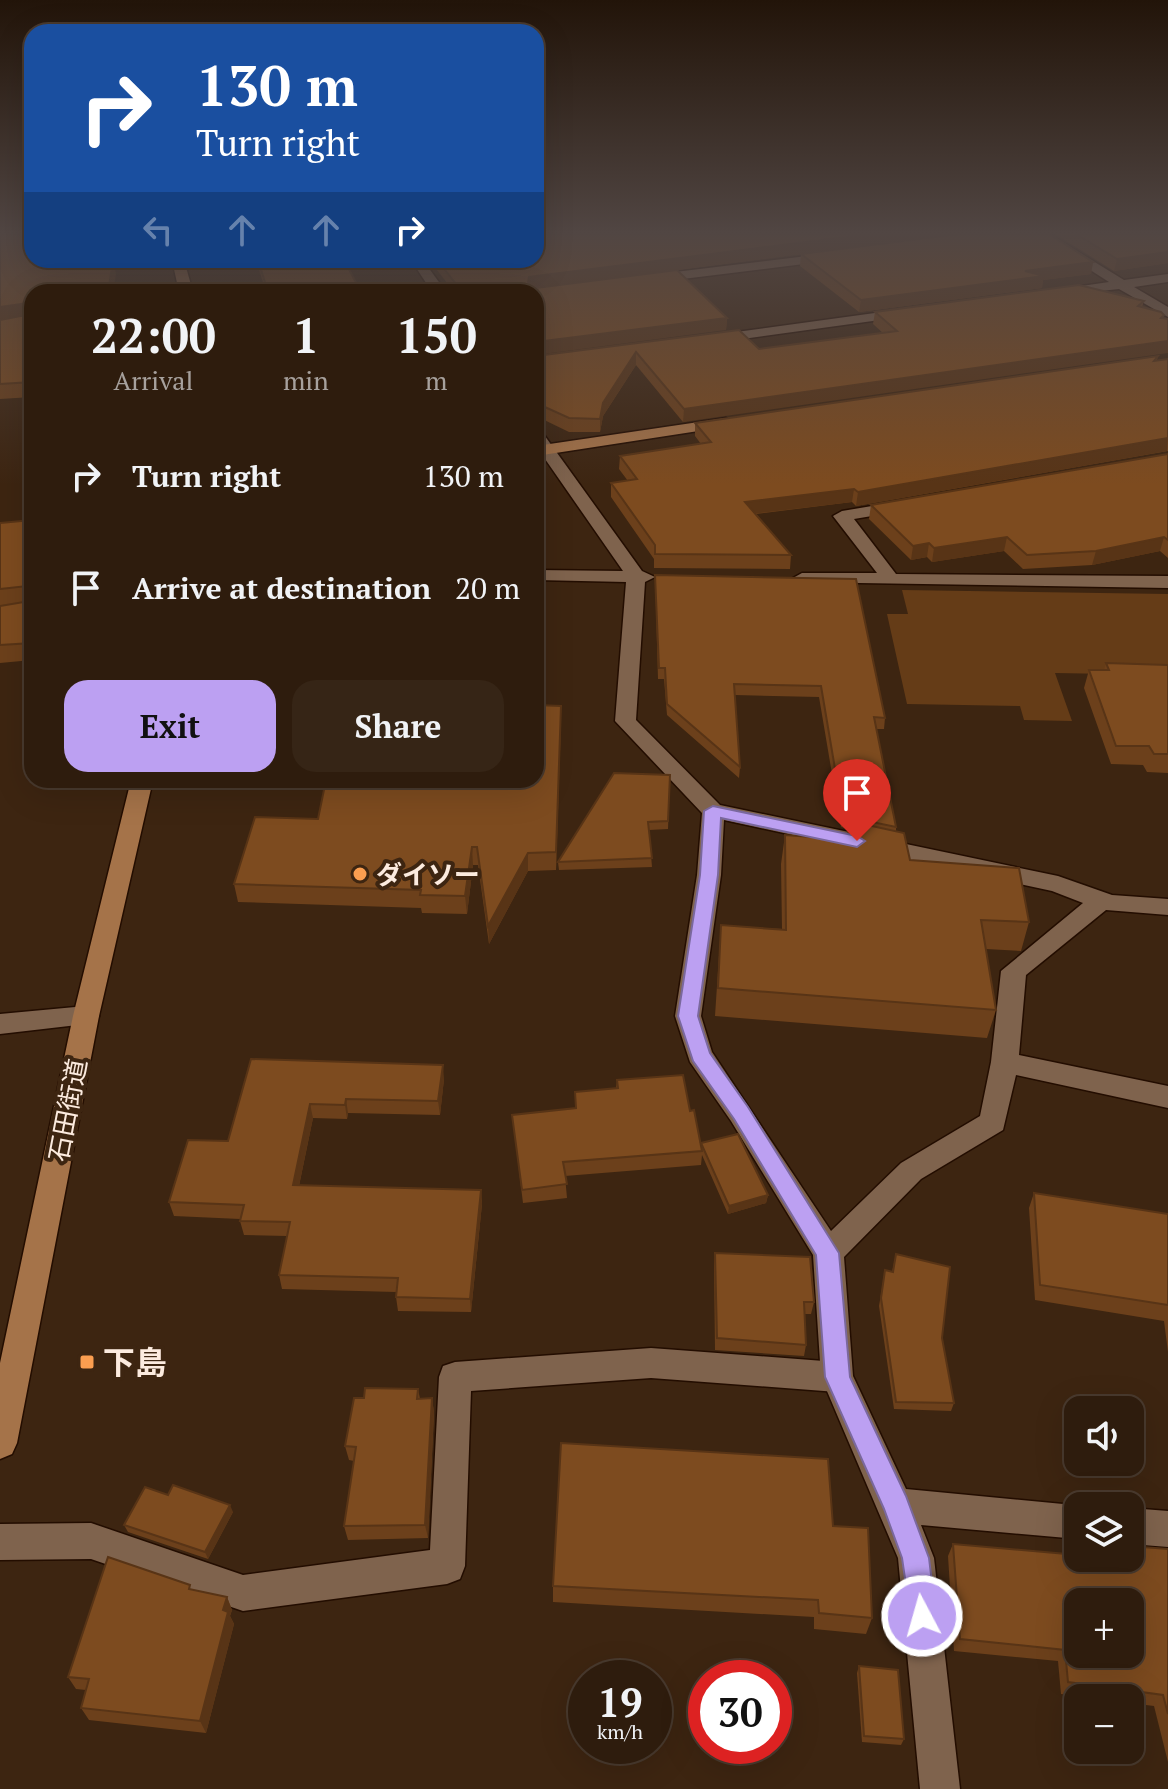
<!DOCTYPE html>
<html lang="en">
<head>
<meta charset="utf-8">
<style>
  :root { --surface:#2e1c0d; --page:#362516; --text:#f1f3f6; --muted:#a7a19d; --line:#493a2e; --accent:#bca0f2 }
  body { margin:0; font-family:"PT Serif","Noto Sans JP",serif; background:var(--page); color:var(--text); height:100vh; display:flex; flex-direction:column; font-size:30px; white-space:nowrap }
  * { box-sizing:border-box; margin:0 }
  p { font-size:26px; color:var(--muted) }
  .icon { flex:none; width:44px; height:44px; fill:none; stroke:currentColor; stroke-width:2; stroke-linecap:round; stroke-linejoin:round }
  .map { position:relative; flex:1; overflow:hidden }
  .side { position:absolute; left:24px; top:284px; width:520px; height:504px; display:flex; flex-direction:column; background:var(--surface); border-radius:24px; box-shadow:0 8px 32px #0002,0 0 0 2px var(--line) }
  .side>* { flex:none }
  .guide { position:absolute; left:24px; top:24px; width:520px; height:244px; border-radius:24px; box-shadow:0 8px 32px #0002,0 0 0 2px var(--line); background:#1a4fa0; color:#fff; overflow:hidden }
  .fabs { position:absolute; left:1064px; top:1396px; display:grid; gap:16px }
  .fabs a { display:grid; place-items:center; width:80px; height:80px; border-radius:16px; background:var(--surface); box-shadow:0 8px 32px #0002,0 0 0 2px var(--line); font-size:40px }
  .speed { position:absolute; left:568px; top:1660px; display:flex; gap:16px; font-size:40px; font-weight:700; text-align:center }
  .speed>* { display:grid; place-content:center; width:104px; height:104px; border-radius:50%; background:var(--surface); box-shadow:0 8px 32px #0002,0 0 0 2px var(--line); line-height:1 }
  .speed small { font-size:20px; font-weight:400 }
  .speed .limit { border:12px solid #d22; background:#fff; color:#111 }
  .pin { position:absolute; display:grid; place-items:center; width:68px; height:68px; color:#fff; margin:-82px -34px; border-radius:50% 50% 50% 0; rotate:-45deg; box-shadow:0 0 8px #0007 }
  .pin .icon { rotate:45deg }
  .me { position:absolute; width:88px; margin:-44px; rotate:354deg; stroke-linejoin:round; filter:drop-shadow(0 0 6px #0008) }
  .turn { display:flex; align-items:center; gap:28px; height:168px; padding:0 40px; font-size:36px }
  .turn .icon { width:104px; height:104px; stroke-width:2.5 }
  .turn b { display:block; font-size:56px; line-height:68px }
  .lanes { display:flex; align-items:center; height:76px; padding:0 40px; background:#0003; justify-content:center; gap:40px; direction:ltr }
  .lanes .off { opacity:.35 }
  .eta { display:flex; justify-content:space-evenly; align-items:center; height:136px; text-align:center }
  .eta b { font-size:48px; font-weight:700; line-height:56px }
  .action { display:flex; gap:16px; margin-top:auto; padding:16px 40px }
  .action a { flex:1; height:92px; border-radius:24px; background:var(--accent); color:#111; font-size:32px; font-weight:700; line-height:92px; text-align:center }
  .action a+a { background:var(--page); color:var(--text) }
  ul { padding:0; list-style:none }
  li { display:flex; align-items:center; gap:24px; height:112px; padding:0 40px }
  li div { flex:1 }
  li b { display:block; font-size:30px }
  li em { font-style:normal }
  .map>svg:first-child { display:block }
</style>
</head>
<body>
<div class="map">
<svg width="1168" height="1789" viewBox="0 0 1168 1789">
  <rect width="100%" height="100%" fill="#3d2511"/>
  <polygon fill="#653c17" points="902,590 1168,594 1168,675 1055,673 1072,721 1024,720 1020,706 907,704 887,614 908,614"/>
  <g fill="none" stroke-linecap="round" stroke-linejoin="round">
    <defs>
      <polygon id="lane" points="651,1348 837,1362 849,1366 853,1377 849,1388 837,1392 651,1378 471,1391 465,1566 460,1579 447,1584 243,1611 91,1559 0,1560 0,1524 91,1523 243,1575 430,1550 439,1377 443,1366 455,1362"/>
      <g id="street">
        <polygon points="1034,234 1049,234 1124,280 1168,274 1168,282 1134,287 1168,307 1168,317 1119,289 1054,296 1054,290 1109,282"/>
        <polygon points="832,253 838,257 836,260 650,283 644,279 650,275"/>
        <polygon points="411,260 423,260 446,292 432,292"/>
        <polygon points="904,309 911,313 909,316 714,343 707,339 714,335"/>
        <path d="M536 430 542 432 642 571 655 577 645 582 636 720 720 805 1058 876 1112 895 1168 899V915L1106 910 1026 975 1019 1055 1168 1086V1108L1016 1075 1003 1130 921 1179 844 1257 853 1376 906 1489 1084 1506H1078V1539L921 1525 934 1558 960 1789H920L898 1558 821 1377 813 1255 731 1121 690 1062 675 1016 697 875 702 813 615 721 626 582 536 580V570L623 571 536 446ZM724 820 1052 891 1083 903 1001 971 991 1062 980 1116 901 1163 831 1231 712 1052 701 1016 721 875Z"/>
        <polygon points="902,501 908,502 908,510 854,519 896,574 1168,576 1168,588 796,582 793,578 802,573 877,573 833,516 842,511"/>
        <polygon points="86,1006 95,1009 99,1016 95,1023 0,1034 0,1014"/>
        <polygon points="1130,1508 1168,1511 1168,1547 1130,1544"/>
      </g>
      <g id="secondary">
        <polygon points="172,260 184,260 193,292 179,292"/>
        <polygon points="726,418 734,423 731,426 536,456 536,446"/>
        <polygon points="131,780 153,780 99,1016 17,1443 12,1454 0,1459 0,1363 73,1016"/>
      </g>
    </defs>
    <use href="#lane" stroke="#230d00" stroke-width="3"/>
    <use href="#street" stroke="#230d00" stroke-width="3"/>
    <use href="#secondary" stroke="#230d00" stroke-width="3"/>
    <use href="#lane" fill="#7f634d" fill-rule="evenodd"/>
    <use href="#street" fill="#7f634d" fill-rule="evenodd"/>
    <use href="#secondary" fill="#a57349" fill-rule="evenodd"/>
  </g>
  <g fill="#6c401b">
    <polygon points="0,234 32,260 80,260 80,263 116,274 32,292 32,397 0,399"/>
    <polygon points="536,234 1093,262 1091,274 1043,280 1042,288 859,312 800,266 801,254 677,270 727,318 726,330 452,289 429,260 536,260"/>
    <polygon points="1055,234 1168,234 1168,263 1114,271"/>
    <polygon points="256,260 344,260 361,292 266,292"/>
    <polygon points="1144,301 1142,307 1164,315 1163,318 683,422 636,365 603,416 600,432 569,432 536,416 536,356 759,349 883,333 873,324 875,312"/>
    <polygon points="1158,356 1157,360 1168,359 1168,451 856,506 852,502 756,514 791,555 790,569 654,568 654,559 611,497 611,483 628,481 619,469 620,456 701,444 695,436 695,423"/>
    <polygon points="1168,454 1168,558 1160,551 1092,565 1023,569 1004,551 932,562 927,557 911,560 869,519 871,505"/>
    <polygon points="32,520 32,660 0,663 0,523"/>
    <polygon points="655,575 885,718 884,729 876,729 896,827 896,831 910,860 1029,922 1021,951 986,949 996,1010 987,1038 715,1016 721,925 782,929 781,864 785,835 846,839 848,829 841,827 819,697 735,695 740,767 739,778 667,715 664,679 658,679"/>
    <polygon points="1106,663 1168,665 1168,773 1147,772 1143,765 1111,764 1084,688 1089,670 1104,670"/>
    <polygon points="561,723 556,870 528,871 489,944 478,865 473,865 467,914 422,913 421,908 238,902 234,884 318,819"/>
    <polygon points="670,775 668,829 649,830 652,867 559,870 558,862"/>
    <polygon points="251,1059 444,1079 440,1115 348,1113 347,1119 313,1118 299,1186 481,1190 482,1204 471,1312 398,1311 396,1297 396,1292 282,1289 279,1275 287,1236 244,1235 240,1221 240,1219 174,1216 169,1202 228,1141"/>
    <polygon points="617,1080 690,1111 701,1144 768,1195 766,1203 728,1214 702,1155 701,1165 565,1176 567,1198 523,1203 512,1115 575,1108 575,1092 616,1088"/>
    <polygon points="1034,1193 1168,1214 1168,1352 1164,1321 1035,1300 1029,1208"/>
    <polygon points="715,1253 814,1302 811,1314 804,1314 806,1345 804,1356 715,1350 714,1265"/>
    <polygon points="896,1254 942,1338 954,1403 951,1411 894,1409 879,1306 885,1270 892,1272"/>
    <polygon points="418,1389 420,1399 432,1398 434,1413 428,1538 348,1540 344,1526 354,1461 349,1460 345,1446 364,1398"/>
    <polygon points="168,1495 233,1512 208,1559 128,1532 124,1525"/>
    <polygon points="833,1526 872,1618 866,1634 814,1629 814,1617 553,1602 553,1586"/>
    <polygon points="953,1544 1112,1559 1130,1558 1168,1549 1168,1762 1154,1706 1130,1703 1130,1698 1092,1698 1061,1694 1058,1661 954,1651 948,1556"/>
    <polygon points="193,1590 227,1597 232,1610 230,1616 234,1624 206,1733 89,1720 81,1708 86,1690 76,1689 68,1677"/>
    <polygon points="859,1666 904,1739 901,1745 862,1742 857,1673"/>
  </g>
  <g fill="#583416">
    <polygon points="870,234 957,234 530,289 528,282 529,277"/>
    <polygon points="1168,252 1168,263 1114,271 1117,259"/>
    <polygon points="113,261 116,274 113,292 108,292"/>
    <polygon points="1093,262 1091,274 1043,280 1042,288 859,312 861,300 1025,271"/>
    <polygon points="28,303 32,317 0,322 0,307"/>
    <polygon points="727,318 726,330 536,355 536,342"/>
    <polygon points="1168,341 1168,353 683,422 684,409"/>
    <polygon points="636,352 636,365 603,416 600,432 600,419 603,403"/>
    <polygon points="1168,438 1167,451 856,506 858,492"/>
    <polygon points="854,489 852,502 744,515 745,502"/>
    <polygon points="1007,537 1004,551 932,562 934,548"/>
    <polygon points="1164,537 1160,551 1092,565 1096,551"/>
    <polygon points="929,543 927,557 911,560 913,546"/>
    <polygon points="537,645 538,662 536,695 536,668"/>
    <polygon points="561,706 561,723 556,870 556,852"/>
    <polygon points="472,847 473,865 467,914 465,896"/>
    <polygon points="528,853 528,871 489,944 488,926"/>
    <polygon points="443,1065 444,1079 440,1115 438,1101"/>
    <polygon points="346,1099 348,1113 347,1119 345,1105"/>
    <polygon points="310,1104 313,1118 296,1200 293,1185"/>
    <polygon points="481,1190 482,1204 471,1312 470,1299"/>
    <polygon points="768,1195 766,1203 728,1214 729,1206"/>
    <polygon points="432,1398 434,1413 428,1538 425,1525"/>
    <polygon points="230,1505 233,1512 208,1559 205,1552"/>
    <polygon points="227,1597 232,1610 230,1616 234,1624 206,1733 200,1721 223,1610"/>
  </g>
  <g fill="#7d4b1f" stroke="#583416" stroke-width="2" fill-rule="evenodd">
    <polygon points="0,234 32,234 32,260 77,260 77,264 113,261 108,292 32,292 32,382 0,384 0,320 31,314 28,303 0,307"/>
    <polygon points="536,234 870,234 529,277 528,282 536,288 677,270 727,318 536,342 536,292 426,292 460,289 437,260 536,260"/>
    <polygon points="958,234 1049,234 1093,262 1025,271 1044,276 861,300 801,254"/>
    <polygon points="1076,234 1168,234 1168,252 1117,259"/>
    <polygon points="258,260 344,260 361,292 268,292"/>
    <polygon points="1079,285 1144,301 1138,306 1161,312 1164,315 1161,318 1168,319 1168,341 684,409 636,352 603,403 600,419 569,418 536,403 536,356 739,330 759,349 897,331 875,312"/>
    <polygon points="1158,356 1154,361 1168,359 1168,438 858,492 854,489 745,502 791,555 655,554 655,545 611,483 637,479 620,456 711,442 695,423"/>
    <polygon points="1168,454 1168,540 1164,537 1096,551 1027,555 1007,537 934,548 929,543 913,546 871,505"/>
    <polygon points="32,520 32,643 0,645 0,606 30,601 27,586 0,589 0,523"/>
    <polygon points="655,575 856,579 885,718 874,717 896,827 843,816 821,686 734,684 740,767 667,704 665,668 659,668"/>
    <polygon points="1106,663 1168,665 1168,754 1154,754 1149,746 1116,746 1089,670 1109,670"/>
    <polygon points="536,705 561,706 556,852 528,853 488,926 477,847 472,847 465,896 420,895 421,890 234,884 255,817 318,819 326,780 536,780"/>
    <polygon points="614,773 670,775 668,821 648,822 652,858 558,862"/>
    <polygon points="849,821 904,833 910,860 1019,868 1029,922 981,920 996,1010 718,988 721,925 786,930 785,835 852,840"/>
    <polygon points="251,1059 443,1065 438,1101 346,1099 345,1105 310,1104 293,1185 481,1190 470,1299 396,1297 398,1278 279,1275 290,1222 240,1221 244,1205 169,1202 188,1140 228,1141"/>
    <polygon points="683,1075 690,1111 694,1110 702,1151 563,1162 567,1184 522,1190 512,1115 576,1108 575,1092 618,1088 617,1080"/>
    <polygon points="738,1134 768,1195 729,1206 701,1143"/>
    <polygon points="1034,1193 1168,1214 1168,1305 1040,1285"/>
    <polygon points="715,1253 810,1257 814,1302 804,1302 806,1345 717,1338"/>
    <polygon points="896,1254 950,1267 942,1338 954,1403 896,1402 881,1298 885,1270 893,1272"/>
    <polygon points="365,1388 418,1389 417,1399 432,1398 425,1525 344,1526 356,1447 345,1446 354,1398 364,1398"/>
    <polygon points="561,1443 828,1459 833,1526 868,1528 872,1618 819,1613 818,1600 553,1586"/>
    <polygon points="173,1485 230,1505 205,1552 124,1525 145,1487 168,1495"/>
    <path d="M953 1544 1078 1555V1558L1122 1560V1558H1130V1546L1168 1549V1714L1163 1695 1068 1682 1065 1650 960 1639ZM1078 1602H1130V1654H1078Z"/>
    <polygon points="108,1557 190,1585 189,1589 227,1597 223,1610 228,1612 200,1721 81,1708 89,1679 68,1677"/>
    <polygon points="859,1666 898,1670 904,1739 864,1736"/>
  </g>
  <linearGradient id="sky" x2="0" y2="1"><stop stop-color="#221409"/><stop offset="0.48" stop-color="#514643"/><stop offset="1" stop-color="#514643" stop-opacity="0"/></linearGradient>
  <rect width="1168" height="485" fill="url(#sky)"/>
  <polygon fill="#bca0f2" stroke="#7a689d" stroke-width="2" points="713,806 857,836 865,841 857,847 721,818 718,875 698,1016 710,1053 748,1107 839,1253 850,1377 906,1496 929,1558 936,1616 931,1626 922,1630 912,1626 902,1558 884,1509 825,1377 816,1255 734,1119 693,1061 678,1016 700,875 704,811"/>
  <g fill="#fb9e50" stroke="#3d2511" stroke-width="3">
    <circle cx="360" cy="874" r="8"/>
    <rect x="79" y="1354" width="16" height="16" rx="4"/>
  </g>
  <g text-anchor="middle" dominant-baseline="central" stroke-width="8" stroke-linejoin="round" paint-order="stroke">
    <g font-size="26" font-weight="bold" fill="#fcebdf" stroke="#3d2511" text-anchor="start">
      <text x="376" y="874">ダイソー</text>
    </g>
    <g font-size="26" fill="#fcebdf" stroke="#3d2511">
      <text transform="translate(67 1110) rotate(-79)">石田街道</text>
    </g>
    <g font-size="32" font-weight="bold" fill="#fcebdf" stroke="#3d2511" text-anchor="start">
      <text x="103" y="1362">下島</text>
    </g>
  </g>
</svg>
<div class="fabs">
<a><svg class="icon" aria-label="sound" viewBox="0 0 24 24"><path d="M4 9h4l5-4v14l-5-4H4zM17 9q2 3 0 6"/></svg></a>
<a><svg class="icon" aria-label="layers" viewBox="0 0 24 24"><path d="M12 4l9 5-9 5-9-5zM3 14l9 5 9-5"/></svg></a>
<a>+</a>
<a>−</a>
</div>
<div class="speed"><div>19<small>km/h</small></div><div class="limit">30</div></div>
<div class="pin" style="left:857px;top:841px;background:#d93025"><svg class="icon" aria-label="arrive" viewBox="0 0 24 24"><path d="M6 21V4h12l-3 4 3 4H6"/></svg></div>
<svg class="me" style="left:922px;top:1616px" viewBox="-20 -20 40 40"><circle r="17" fill="#bca0f2" stroke="#fff" stroke-width="3"/><path d="M0-11L8 9 0 5-8 9z" fill="#fff"/></svg>
<div class="guide">
<div class="turn"><svg class="icon" aria-label="right" viewBox="0 0 24 24"><path d="M7 20v-9h11M14 6l5 5-5 5"/></svg><div><b>130 m</b>Turn right</div></div>
<div class="lanes"><svg class="icon off" aria-label="left" viewBox="0 0 24 24"><path d="M17 20v-9H6M10 6l-5 5 5 5"/></svg><svg class="icon off" aria-label="ahead" viewBox="0 0 24 24"><path d="M12 20V5M6 11l6-6 6 6"/></svg><svg class="icon off" aria-label="ahead" viewBox="0 0 24 24"><path d="M12 20V5M6 11l6-6 6 6"/></svg><svg class="icon" aria-label="right" viewBox="0 0 24 24"><path d="M7 20v-9h11M14 6l5 5-5 5"/></svg></div>
</div>
<section class="side">
<div class="eta">
<div><b>22:00</b><p>Arrival</p></div>
<div><b>1</b><p>min</p></div>
<div><b>150</b><p>m</p></div>
</div>
<ul>
<li><svg class="icon" aria-label="right" viewBox="0 0 24 24"><path d="M7 20v-9h11M14 6l5 5-5 5"/></svg><div><b>Turn right</b></div><em>130 m</em></li>
<li><svg class="icon" aria-label="arrive" viewBox="0 0 24 24"><path d="M6 21V4h12l-3 4 3 4H6"/></svg><div><b>Arrive at destination</b></div><em>20 m</em></li>
</ul>
<div class="action"><a>Exit</a><a>Share</a></div>
</section>
</div>
</body>
</html>
